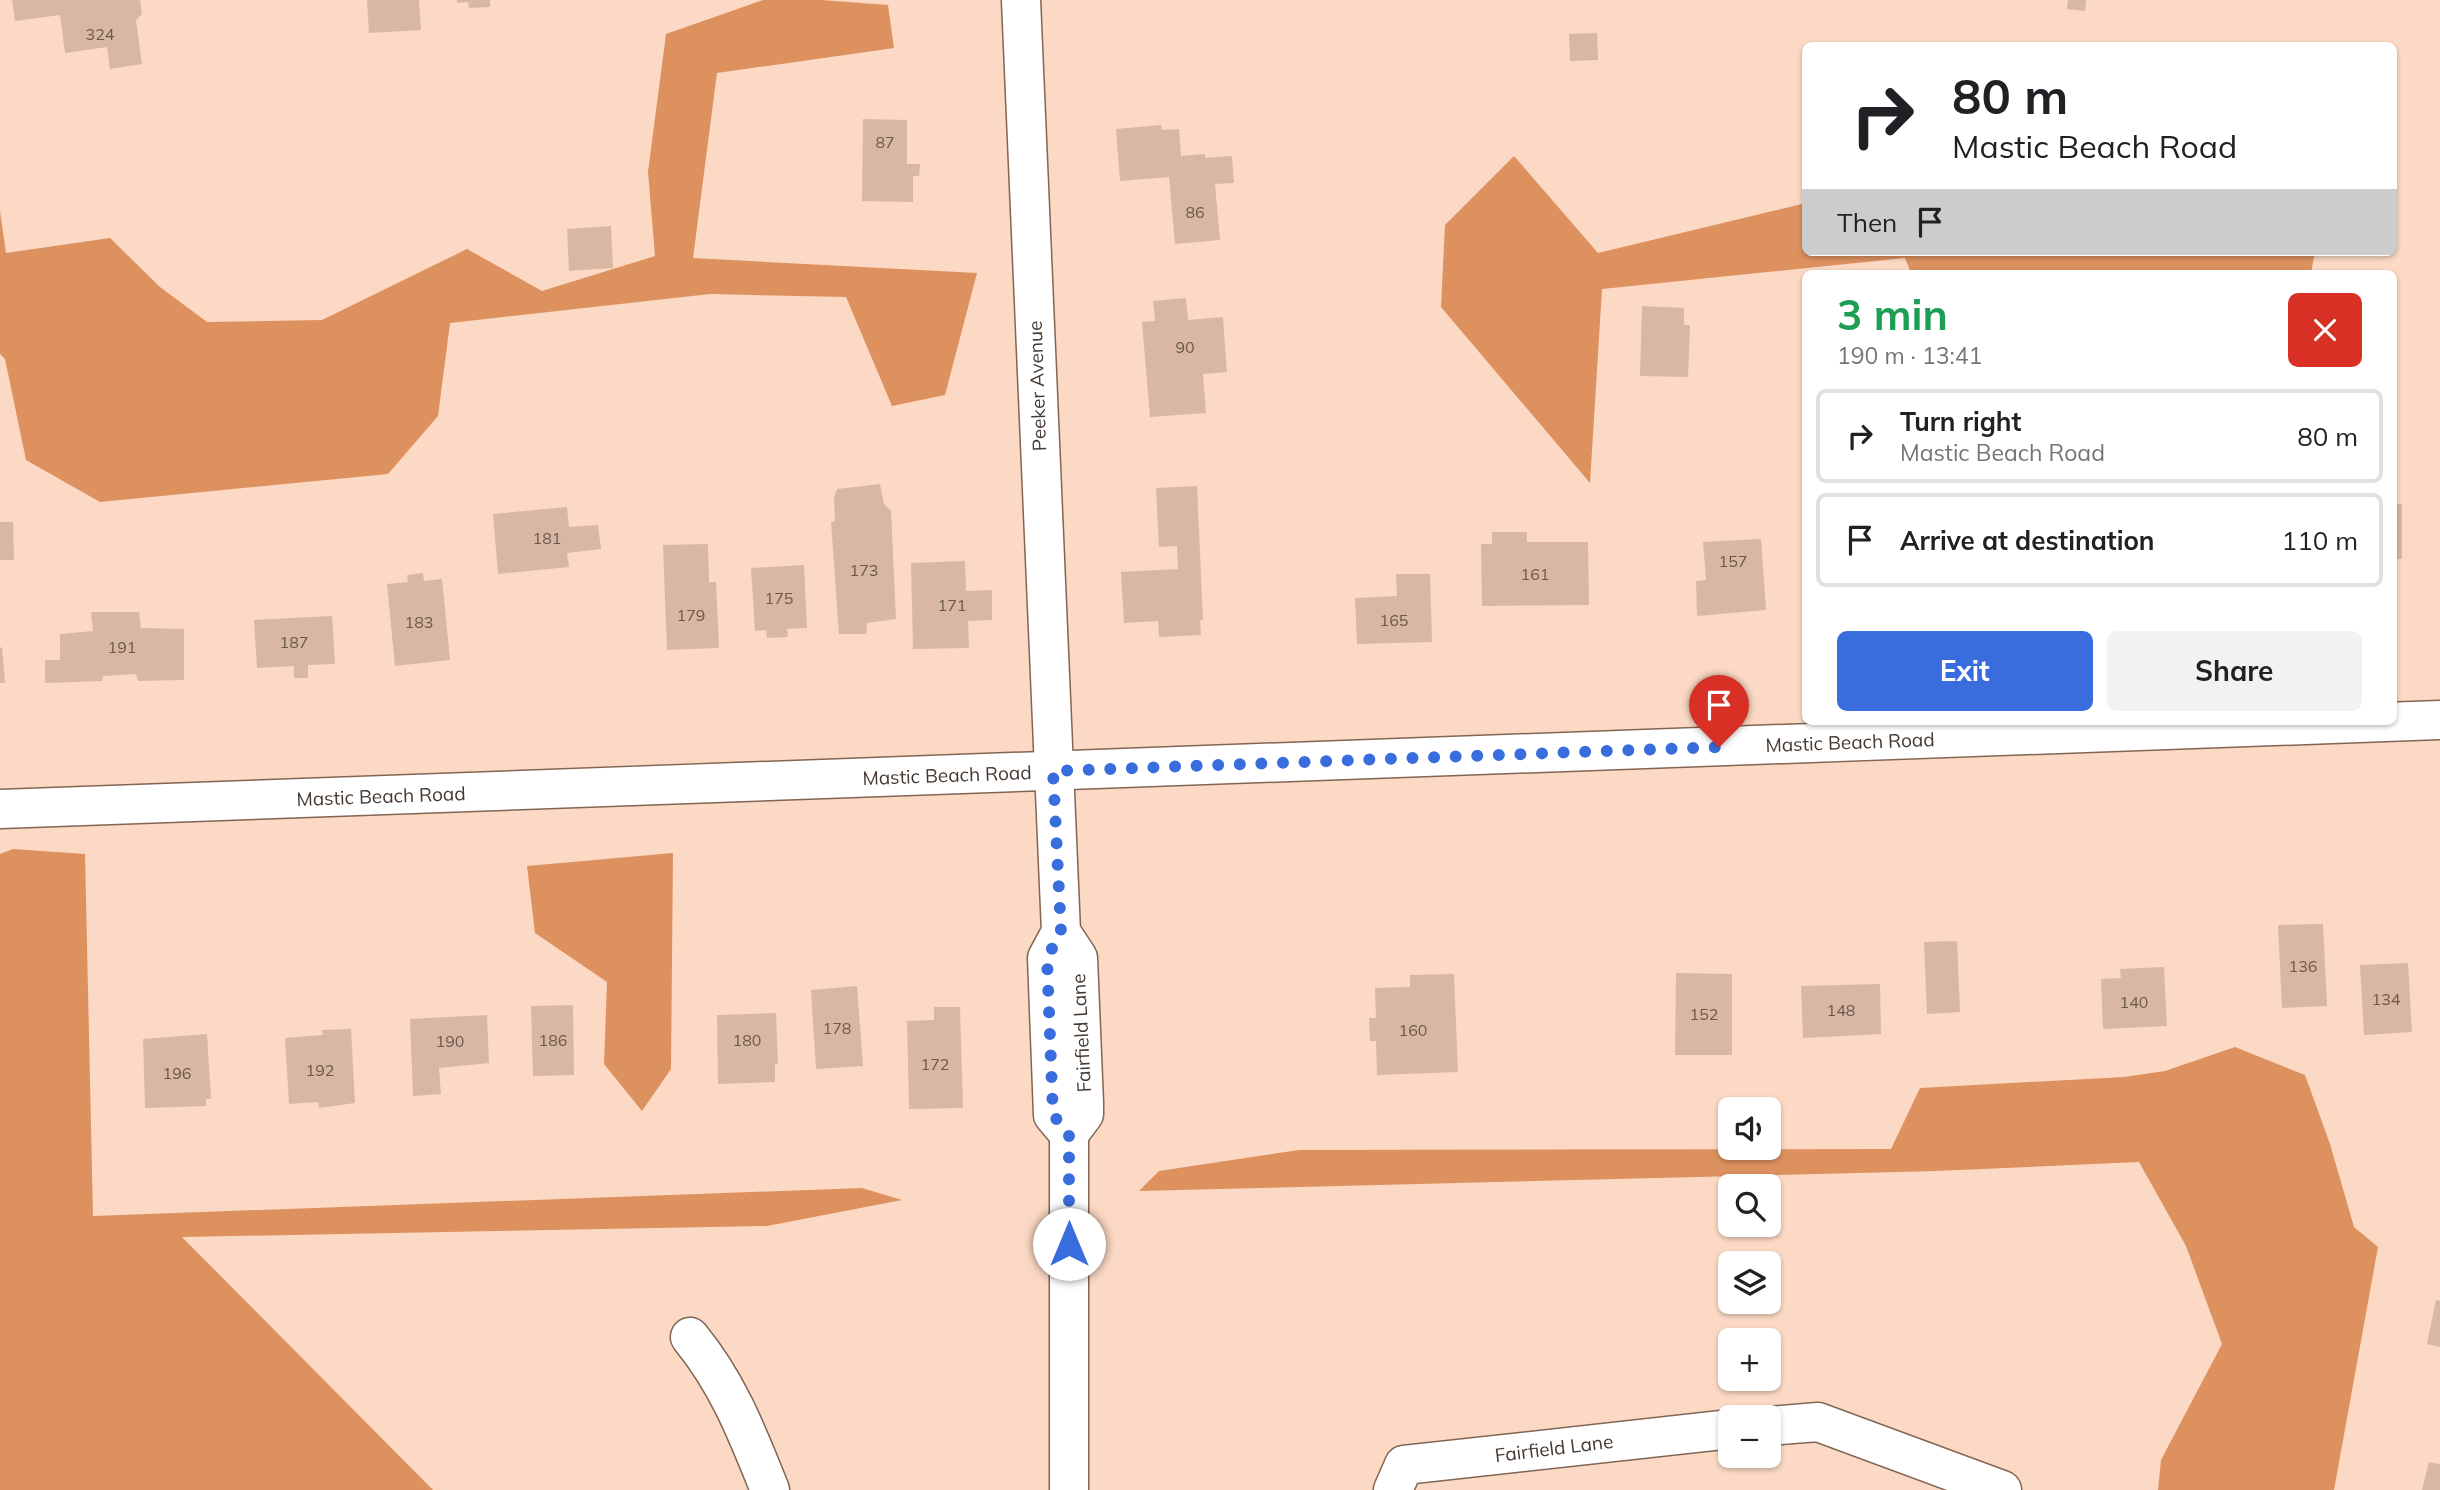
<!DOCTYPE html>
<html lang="en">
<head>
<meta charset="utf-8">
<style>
  :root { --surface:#fff; --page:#f2f2f2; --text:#202124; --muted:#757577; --line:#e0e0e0; --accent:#396cdc }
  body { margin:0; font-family:Mulish,sans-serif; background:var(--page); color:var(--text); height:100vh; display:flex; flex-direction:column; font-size:26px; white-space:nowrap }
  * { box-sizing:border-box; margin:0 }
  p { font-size:23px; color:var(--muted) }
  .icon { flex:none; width:38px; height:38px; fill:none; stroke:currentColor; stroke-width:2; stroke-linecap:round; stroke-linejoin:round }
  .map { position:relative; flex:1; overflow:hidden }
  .panel { position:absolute; left:1802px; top:270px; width:595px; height:455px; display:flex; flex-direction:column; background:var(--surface); border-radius:10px; box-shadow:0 2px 5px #0004 }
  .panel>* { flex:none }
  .hud { position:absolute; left:1802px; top:42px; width:595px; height:214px; border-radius:10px; box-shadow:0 2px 5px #0004; background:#fff; color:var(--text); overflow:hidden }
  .controls { position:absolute; left:1718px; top:1097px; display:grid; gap:14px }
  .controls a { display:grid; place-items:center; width:63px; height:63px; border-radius:10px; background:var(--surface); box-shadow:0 2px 5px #0004; font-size:35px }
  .pin { position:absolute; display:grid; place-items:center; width:60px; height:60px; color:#fff; margin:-72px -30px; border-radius:50% 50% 50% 0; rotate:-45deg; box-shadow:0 0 7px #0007 }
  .pin .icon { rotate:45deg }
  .me { position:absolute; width:77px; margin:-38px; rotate:0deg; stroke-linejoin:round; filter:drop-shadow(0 0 5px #0008) }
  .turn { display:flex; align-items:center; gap:24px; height:147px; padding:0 35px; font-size:32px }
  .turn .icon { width:91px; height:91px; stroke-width:2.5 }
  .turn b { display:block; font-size:49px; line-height:60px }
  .then { display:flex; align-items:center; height:66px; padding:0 35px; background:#0003; gap:14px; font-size:26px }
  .round { display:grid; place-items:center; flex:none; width:74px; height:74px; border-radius:10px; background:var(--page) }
  .headline { display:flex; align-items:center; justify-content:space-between; height:119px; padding:0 35px }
  h1 { font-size:42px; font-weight:700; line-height:52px; color:#1e9e55 }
  .button { display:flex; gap:14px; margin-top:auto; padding:14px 35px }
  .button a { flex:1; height:80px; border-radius:10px; background:var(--accent); color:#fff; font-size:28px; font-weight:700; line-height:80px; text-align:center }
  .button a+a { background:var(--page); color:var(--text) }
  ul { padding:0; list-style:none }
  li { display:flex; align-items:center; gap:21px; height:94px; margin:0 14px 10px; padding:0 21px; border:4px solid var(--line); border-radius:10px }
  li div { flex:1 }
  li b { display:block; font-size:26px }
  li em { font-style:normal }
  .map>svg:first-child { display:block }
</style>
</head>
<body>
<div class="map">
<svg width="2440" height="1490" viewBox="0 0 2440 1490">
  <rect width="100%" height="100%" fill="#fbd9c4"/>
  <g fill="#dd915f">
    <polygon points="763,0 821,0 888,5 894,48 717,73 693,258 977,273 945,395 892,406 846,297 710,294 450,323 438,416 388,474 100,502 26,460 5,359 0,354 0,211 6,253 110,238 160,287 207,322 322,320 467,249 542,291 655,256 648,172 666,34"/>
    <polygon points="1514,156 1598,253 1806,203 1806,252 2315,252 2311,273 1911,273 1905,258 1602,289 1590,483 1441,307 1445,225"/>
    <polygon points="13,849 85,854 93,1216 862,1188 902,1200 767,1226 182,1237 433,1490 0,1490 0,854"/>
    <polygon points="673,853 671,1069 642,1111 604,1064 607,982 535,933 527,866"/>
    <polygon points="2235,1047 2305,1075 2330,1144 2354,1227 2378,1247 2334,1490 2158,1490 2161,1460 2222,1344 2186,1246 2139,1162 1936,1171 1139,1191 1159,1171 1299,1150 1891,1149 1920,1088 2124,1077 2165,1071"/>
  </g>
  <g fill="#d9b8a3">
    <polygon points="12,0 140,0 142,14 136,20 142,64 110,69 107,47 65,53 60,15 15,21"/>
    <polygon points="367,0 419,0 421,30 369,33"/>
    <polygon points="457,0 490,0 490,7 469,8 468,2 457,3"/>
    <polygon points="2068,0 2086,0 2085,11 2067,9"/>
    <polygon points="1597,33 1598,60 1570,61 1569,34"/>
    <polygon points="863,119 907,120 907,164 920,164 919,176 913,176 913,202 862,201"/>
    <polygon points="1161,125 1162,130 1179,129 1181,156 1205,154 1205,158 1232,156 1234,183 1215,184 1220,240 1175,244 1169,177 1120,181 1116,129"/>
    <polygon points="611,226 613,268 569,271 567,229"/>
    <polygon points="1186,298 1188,320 1223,317 1227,372 1203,374 1206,413 1150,417 1142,322 1155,321 1153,301"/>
    <polygon points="1642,306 1684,308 1684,325 1690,325 1688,377 1640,376"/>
    <polygon points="880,484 884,504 891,511 896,619 867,623 866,634 839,634 831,522 835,521 834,498 837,489"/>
    <polygon points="1197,486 1203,620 1200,620 1201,635 1159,637 1158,621 1124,623 1121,572 1178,569 1177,546 1159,547 1156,488"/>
    <polygon points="2394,504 2402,504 2402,559 2397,559 2397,586 2394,586"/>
    <polygon points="567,507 569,527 598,525 601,549 567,553 569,567 498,574 493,514"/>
    <polygon points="0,522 13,522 14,560 0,560"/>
    <polygon points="1492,532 1527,532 1527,542 1588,542 1589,605 1482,606 1481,544 1492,544"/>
    <polygon points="1761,539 1766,610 1697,616 1696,581 1706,580 1703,542"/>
    <polygon points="708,544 709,582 716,582 719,648 667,650 663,545"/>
    <polygon points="965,561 966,591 992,590 992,620 968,621 969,648 913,649 911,563"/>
    <polygon points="804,565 807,628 787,629 788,637 767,638 766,630 755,631 751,568"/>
    <polygon points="423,573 424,581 442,579 450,660 395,666 387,584 408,582 407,575"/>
    <polygon points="1396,574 1430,574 1432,642 1357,644 1355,598 1397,596"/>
    <polygon points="91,612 139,612 141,628 184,629 184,680 138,681 136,674 103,676 102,681 45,683 45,660 60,660 60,634 93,631"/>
    <polygon points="332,616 335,664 308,665 308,678 294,678 294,666 257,668 254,620"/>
    <polygon points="2,647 5,683 0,683 0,648"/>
    <polygon points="2323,924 2327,1006 2282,1008 2278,925"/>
    <polygon points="1957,941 1960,1012 1927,1014 1924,942"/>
    <polygon points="2408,963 2412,1032 2364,1035 2360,965"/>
    <polygon points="2164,967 2167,1026 2103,1029 2101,979 2121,978 2120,969"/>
    <polygon points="1676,973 1732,974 1732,1055 1675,1055"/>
    <polygon points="1454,974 1458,1072 1377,1075 1376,1041 1370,1041 1369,1018 1376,1018 1375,988 1410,987 1410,975"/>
    <polygon points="1880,984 1881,1034 1803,1038 1801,986"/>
    <polygon points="857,986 863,1066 816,1069 811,990"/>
    <polygon points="573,1005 574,1075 533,1076 531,1006"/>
    <polygon points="934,1007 960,1007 963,1108 909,1109 907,1021 934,1020"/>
    <polygon points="776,1013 778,1064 775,1064 775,1082 718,1084 717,1015"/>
    <polygon points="487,1015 489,1063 439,1068 441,1094 413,1096 410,1019"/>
    <polygon points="351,1029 355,1103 319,1108 318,1102 289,1104 285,1038 323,1035 322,1030"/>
    <polygon points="207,1034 211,1099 206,1099 206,1106 145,1108 143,1039"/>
    <polygon points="2436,1300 2440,1301 2440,1347 2427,1344"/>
    <polygon points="2429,1462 2440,1464 2440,1490 2422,1490"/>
  </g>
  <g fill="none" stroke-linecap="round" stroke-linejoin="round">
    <defs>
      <g id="minor">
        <polyline points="1021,0 1061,932 1047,958 1053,1115 1069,1134 1084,1114 1084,1103 1078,958 1061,932"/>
        <polyline points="0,809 2440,720"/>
        <path d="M690 1337C729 1385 747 1433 770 1490"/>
        <polyline points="1769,1426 1818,1422 2002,1490"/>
        <polyline points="1069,1490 1069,1134"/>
        <polyline points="1393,1490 1404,1465 1731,1429"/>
      </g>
    </defs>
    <use href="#minor" stroke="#836553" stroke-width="41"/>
    <use href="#minor" stroke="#fff" stroke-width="38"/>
  </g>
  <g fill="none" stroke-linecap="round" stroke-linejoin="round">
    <polyline stroke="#396cdc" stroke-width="12" stroke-dasharray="0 21.6" points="1069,1244 1069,1134 1053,1115 1047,958 1061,932 1053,771 1719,747"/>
  </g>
  <g text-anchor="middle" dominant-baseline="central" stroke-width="6" stroke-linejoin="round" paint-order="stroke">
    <g font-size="16" fill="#6a584c">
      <text x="100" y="34">324</text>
      <text x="885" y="142">87</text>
      <text x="1195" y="212">86</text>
      <text x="1185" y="347">90</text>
      <text x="547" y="538">181</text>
      <text x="1733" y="561">157</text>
      <text x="864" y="570">173</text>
      <text x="1535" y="574">161</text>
      <text x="779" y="598">175</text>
      <text x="952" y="605">171</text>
      <text x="691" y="615">179</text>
      <text x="1394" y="620">165</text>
      <text x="419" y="622">183</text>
      <text x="294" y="642">187</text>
      <text x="122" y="647">191</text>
      <text x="2303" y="966">136</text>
      <text x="2386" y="999">134</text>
      <text x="2134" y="1002">140</text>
      <text x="1841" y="1010">148</text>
      <text x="1704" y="1014">152</text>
      <text x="837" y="1028">178</text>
      <text x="1413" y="1030">160</text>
      <text x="553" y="1040">186</text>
      <text x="747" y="1040">180</text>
      <text x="450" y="1041">190</text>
      <text x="935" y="1064">172</text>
      <text x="320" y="1070">192</text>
      <text x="177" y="1073">196</text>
    </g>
    <g font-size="19" fill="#45382f" stroke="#fff">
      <text transform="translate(1037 386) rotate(-92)">Peeker Avenue</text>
      <text transform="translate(1850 742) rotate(-2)">Mastic Beach Road</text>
      <text transform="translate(947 775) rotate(-2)">Mastic Beach Road</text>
      <text transform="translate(381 796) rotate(-2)">Mastic Beach Road</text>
      <text transform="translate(1081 1033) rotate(-93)">Fairfield Lane</text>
      <text transform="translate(1554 1448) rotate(-7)">Fairfield Lane</text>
    </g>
  </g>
</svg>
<div class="controls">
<a><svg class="icon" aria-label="sound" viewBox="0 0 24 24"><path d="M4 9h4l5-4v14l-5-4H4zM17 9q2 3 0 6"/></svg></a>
<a><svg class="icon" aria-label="search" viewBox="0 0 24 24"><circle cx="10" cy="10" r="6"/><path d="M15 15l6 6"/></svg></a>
<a><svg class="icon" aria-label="layers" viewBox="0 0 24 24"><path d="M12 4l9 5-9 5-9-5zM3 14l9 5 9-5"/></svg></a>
<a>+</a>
<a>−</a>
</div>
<div class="pin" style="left:1719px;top:747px;background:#d93025"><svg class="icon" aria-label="arrive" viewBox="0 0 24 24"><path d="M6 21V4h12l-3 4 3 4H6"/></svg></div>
<svg class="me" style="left:1069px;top:1244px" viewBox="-20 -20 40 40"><circle r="19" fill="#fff"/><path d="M0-13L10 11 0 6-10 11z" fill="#396cdc"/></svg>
<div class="hud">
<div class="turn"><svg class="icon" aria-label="right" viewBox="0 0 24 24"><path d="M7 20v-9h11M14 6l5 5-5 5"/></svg><div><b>80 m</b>Mastic Beach Road</div></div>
<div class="then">Then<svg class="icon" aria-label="arrive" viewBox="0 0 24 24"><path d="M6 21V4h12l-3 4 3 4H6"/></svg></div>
</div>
<section class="panel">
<div class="headline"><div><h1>3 min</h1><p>190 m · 13:41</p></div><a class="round" style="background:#d93025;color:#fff"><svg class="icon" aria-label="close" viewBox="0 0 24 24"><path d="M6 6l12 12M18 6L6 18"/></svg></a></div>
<ul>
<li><svg class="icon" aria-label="right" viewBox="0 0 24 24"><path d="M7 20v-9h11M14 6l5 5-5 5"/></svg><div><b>Turn right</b><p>Mastic Beach Road</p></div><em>80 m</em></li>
<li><svg class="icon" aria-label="arrive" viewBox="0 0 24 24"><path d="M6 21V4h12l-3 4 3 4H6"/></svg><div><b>Arrive at destination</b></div><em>110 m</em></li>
</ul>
<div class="button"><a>Exit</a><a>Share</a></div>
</section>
</div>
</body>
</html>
